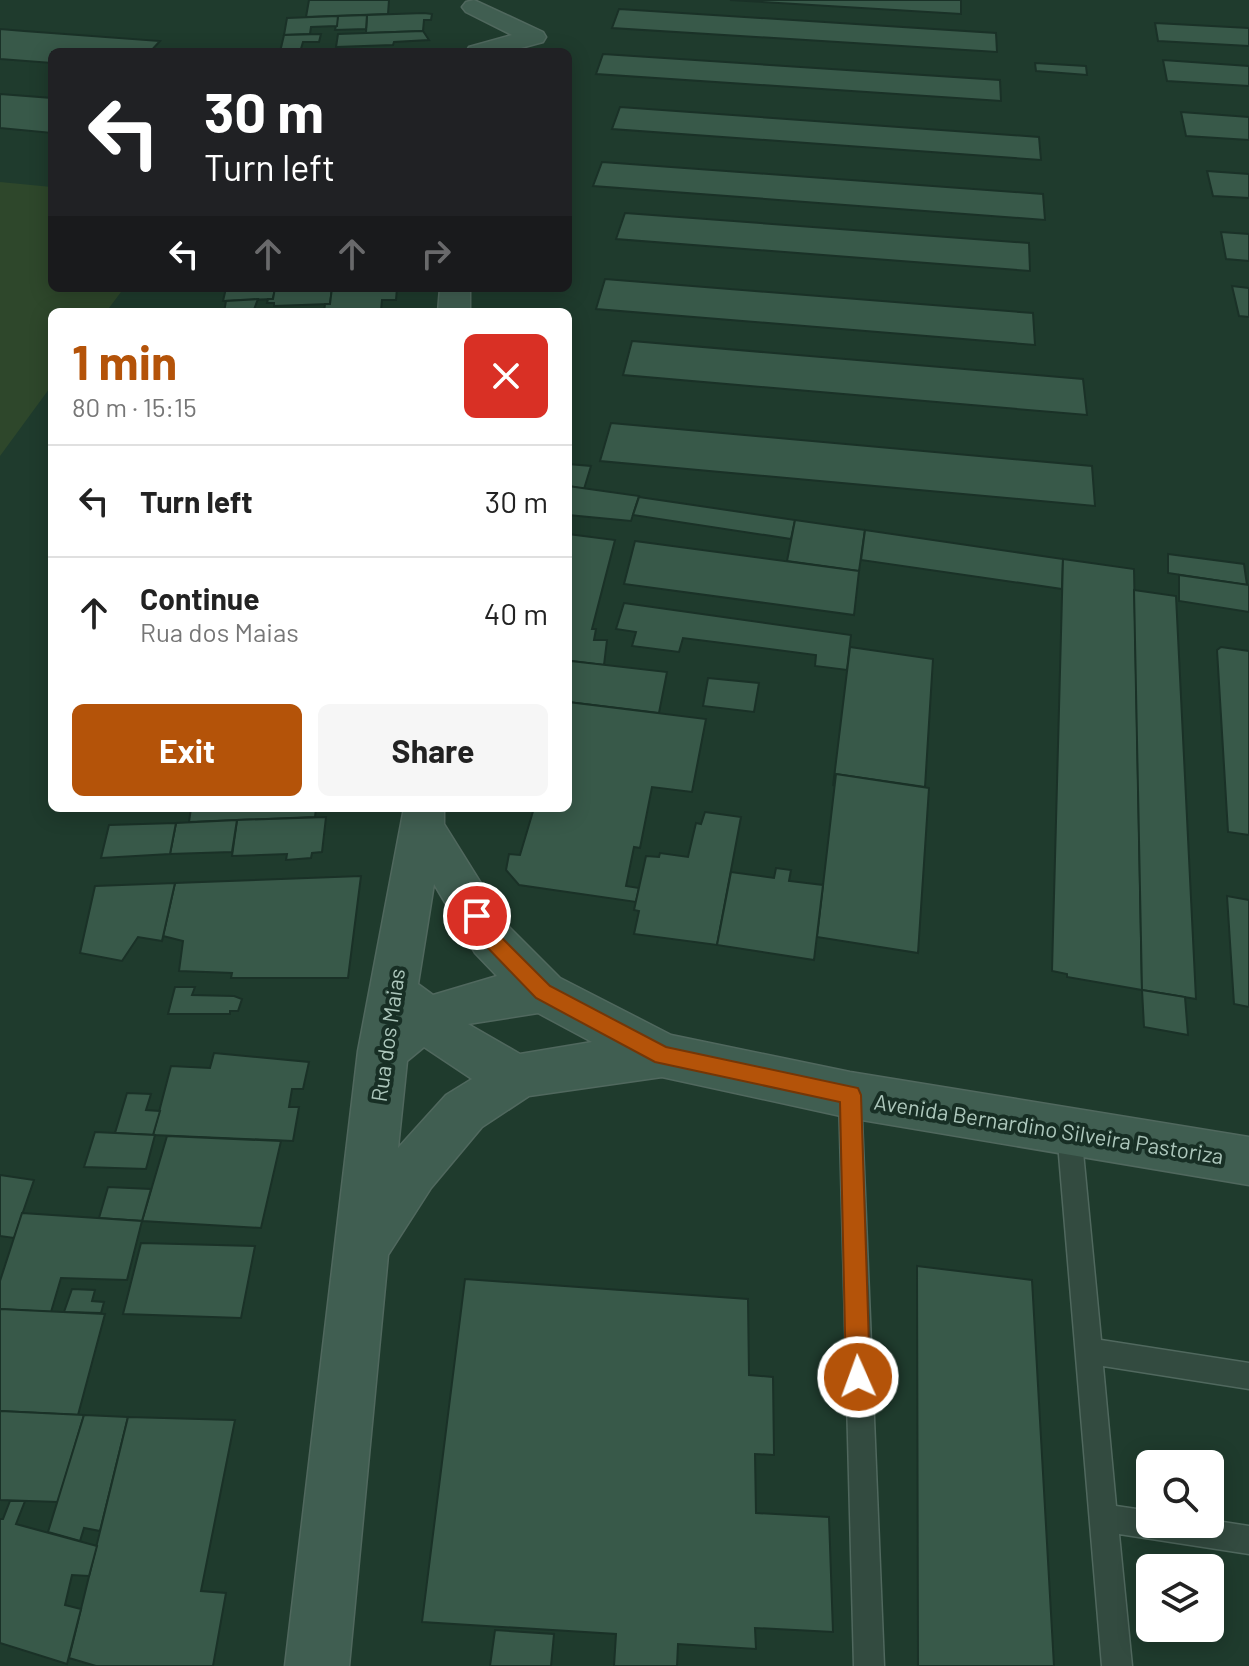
<!DOCTYPE html>
<html lang="en">
<head>
<meta charset="utf-8">
<style>
  :root { --surface:#fff; --page:#f6f6f6; --text:#222; --muted:#767676; --line:#e0e0e0; --accent:#b45309 }
  body { margin:0; font-family:Barlow,sans-serif; background:var(--page); color:var(--text); height:100vh; display:flex; flex-direction:column; font-size:30px; white-space:nowrap }
  * { box-sizing:border-box; margin:0 }
  p { font-size:26px; color:var(--muted) }
  .icon { flex:none; width:44px; height:44px; fill:none; stroke:currentColor; stroke-width:2; stroke-linecap:round; stroke-linejoin:round }
  .map { position:relative; flex:1; overflow:hidden }
  .side { position:absolute; left:48px; top:308px; width:524px; height:504px; display:flex; flex-direction:column; background:var(--surface); border-radius:12px; box-shadow:0 4px 20px #0003 }
  .side>* { flex:none }
  .banner { position:absolute; left:48px; top:48px; width:524px; height:244px; border-radius:12px; box-shadow:0 4px 20px #0003; background:#202124; color:#fff; overflow:hidden }
  .tools { position:absolute; left:1136px; top:1450px; display:grid; gap:16px }
  .tools a { display:grid; place-items:center; width:88px; height:88px; border-radius:12px; background:var(--surface); box-shadow:0 4px 20px #0003; font-size:40px }
  .pin { position:absolute; display:grid; place-items:center; width:68px; height:68px; color:#fff; margin:-34px; border:4px solid #fff; border-radius:50%; box-shadow:0 2px 8px #0007 }
  .me { position:absolute; width:88px; margin:-44px; rotate:358deg; stroke-linejoin:round; filter:drop-shadow(0 0 6px #0008) }
  .turn { display:flex; align-items:center; gap:28px; height:168px; padding:0 24px; font-size:36px }
  .turn .icon { width:104px; height:104px; stroke-width:2.5 }
  .turn b { display:block; font-size:56px; line-height:68px }
  .lanes { display:flex; align-items:center; height:76px; padding:0 24px; background:#0003; justify-content:center; gap:40px; direction:ltr }
  .lanes .off { opacity:.35 }
  .round { display:grid; place-items:center; flex:none; width:84px; height:84px; border-radius:12px; background:var(--page) }
  .summary { display:flex; align-items:center; justify-content:space-between; height:136px; padding:0 24px }
  h1 { font-size:48px; font-weight:700; line-height:60px; color:var(--accent) }
  .cta { display:flex; gap:16px; margin-top:auto; padding:16px 24px }
  .cta a { flex:1; height:92px; border-radius:12px; background:var(--accent); color:#fff; font-size:32px; font-weight:700; line-height:92px; text-align:center }
  .cta a+a { background:var(--page); color:var(--text) }
  ul { padding:0; list-style:none }
  li { display:flex; align-items:center; gap:24px; height:112px; padding:0 24px; border-top:2px solid var(--line) }
  li div { flex:1 }
  li b { display:block; font-size:30px }
  li em { font-style:normal }
  .map>svg:first-child { display:block }
</style>
</head>
<body>
<div class="map">
<svg width="1249" height="1666" viewBox="0 0 1249 1666">
  <rect width="100%" height="100%" fill="#1f3b2d"/>
  <polygon fill="#2e472b" points="0,182 52,187 52,288 124,288 106,312 52,312 52,385 0,456"/>
  <g fill="#385949" stroke="#1a3127" stroke-width="2">
    <polygon points="309,0 389,0 388,14 306,17"/>
    <polygon points="730,0 961,0 961,14"/>
    <polygon points="619,9 996,33 997,52 612,28"/>
    <polygon points="424,13 432,14 431,20 424,20 423,31 366,33 367,15"/>
    <polygon points="367,15 366,29 335,30 338,16"/>
    <polygon points="338,16 337,26 311,27 310,34 284,35 287,18"/>
    <polygon points="1155,23 1249,28 1249,46 1158,41"/>
    <polygon points="0,29 24,31 160,41 150,52 52,52 52,63 0,59"/>
    <polygon points="423,31 429,40 394,42 393,45 336,47 338,34"/>
    <polygon points="321,34 319,42 303,42 300,52 280,52 284,35"/>
    <polygon points="603,54 1000,80 1001,101 596,74"/>
    <polygon points="1163,60 1249,66 1249,86 1167,81"/>
    <polygon points="1035,63 1086,66 1087,75 1036,71"/>
    <polygon points="0,94 52,98 52,133 0,128"/>
    <polygon points="620,107 1039,137 1041,160 612,129"/>
    <polygon points="1181,112 1249,117 1249,140 1186,136"/>
    <polygon points="602,162 1043,194 1045,220 593,186"/>
    <polygon points="1207,171 1249,174 1249,198 1213,196"/>
    <polygon points="625,213 1029,243 1030,271 616,239"/>
    <polygon points="1221,232 1249,234 1249,261 1226,259"/>
    <polygon points="605,279 1033,313 1035,345 596,309"/>
    <polygon points="1232,286 1249,288 1249,317 1239,316"/>
    <polygon points="226,288 275,288 273,299 223,301"/>
    <polygon points="275,288 332,288 330,304 274,306 274,303 267,303 268,299 273,299"/>
    <polygon points="332,288 397,288 396,300 382,300 381,311 324,312 325,304 330,304"/>
    <polygon points="258,299 253,312 224,312 226,301"/>
    <polygon points="632,341 1083,379 1087,415 623,375"/>
    <polygon points="611,423 1092,466 1095,506 600,461"/>
    <polygon points="568,464 591,466 584,489 568,486"/>
    <polygon points="568,486 639,496 631,521 568,515"/>
    <polygon points="639,497 795,520 791,539 633,515"/>
    <polygon points="795,520 865,530 859,571 787,561"/>
    <polygon points="865,530 1063,559 1062,589 861,560"/>
    <polygon points="568,534 615,540 592,629 596,629 594,640 607,640 604,665 571,661 568,674"/>
    <polygon points="635,541 859,571 854,615 624,584"/>
    <polygon points="1168,554 1244,564 1247,585 1168,573"/>
    <polygon points="1063,559 1134,569 1142,990 1067,977 1067,974 1052,971"/>
    <polygon points="1179,575 1249,585 1249,612 1179,601"/>
    <polygon points="1134,590 1176,596 1196,999 1142,990"/>
    <polygon points="624,603 851,635 847,670 815,666 816,655 683,638 679,652 632,646 636,632 616,629"/>
    <polygon points="850,647 933,659 925,787 836,774 833,786"/>
    <polygon points="1221,647 1249,651 1249,835 1228,832 1217,650"/>
    <polygon points="571,661 667,672 659,713 568,702"/>
    <polygon points="708,678 759,683 754,712 703,706"/>
    <polygon points="568,702 706,719 692,792 652,787 640,848 634,847 626,886 639,888 636,902 519,885 506,870 509,854 520,855 534,808 568,808"/>
    <polygon points="836,774 929,788 918,953 817,937"/>
    <polygon points="191,808 316,808 315,817 189,822"/>
    <polygon points="705,812 741,817 717,945 634,934 639,911 634,910 646,856 659,857 660,853 688,857 696,823 701,824"/>
    <polygon points="326,817 322,852 312,853 311,858 286,860 287,854 232,856 237,820"/>
    <polygon points="237,820 232,852 170,854 176,823"/>
    <polygon points="176,823 170,854 101,858 109,825"/>
    <polygon points="776,868 791,870 789,881 823,885 814,960 717,945 731,872 774,878"/>
    <polygon points="361,876 348,978 231,978 232,973 179,971 183,941 163,936 175,883"/>
    <polygon points="175,883 162,941 138,937 122,961 80,953 95,886"/>
    <polygon points="1227,896 1249,900 1249,1007 1234,1004"/>
    <polygon points="175,987 195,987 192,995 234,996 242,999 238,1011 230,1011 230,1014 168,1014"/>
    <polygon points="1142,990 1185,997 1188,1035 1144,1027"/>
    <polygon points="214,1053 309,1062 303,1089 292,1089 289,1107 299,1107 293,1141 153,1135 171,1066 210,1068"/>
    <polygon points="127,1093 151,1094 146,1110 160,1111 153,1135 115,1133"/>
    <polygon points="95,1132 155,1135 146,1169 84,1167"/>
    <polygon points="167,1136 281,1141 261,1228 142,1221"/>
    <polygon points="0,1175 34,1180 14,1238 0,1236"/>
    <polygon points="108,1187 151,1189 142,1221 99,1218"/>
    <polygon points="22,1213 142,1221 127,1280 61,1278 51,1312 0,1309 0,1281"/>
    <polygon points="141,1243 255,1246 241,1318 123,1314"/>
    <polygon points="917,1266 1032,1280 1054,1666 918,1666"/>
    <polygon points="465,1279 748,1299 749,1375 773,1377 774,1455 755,1454 756,1513 829,1517 833,1632 755,1628 756,1649 678,1644 677,1666 614,1666 616,1634 422,1622"/>
    <polygon points="72,1289 95,1290 92,1301 104,1302 101,1313 64,1312"/>
    <polygon points="0,1309 105,1314 78,1415 0,1411"/>
    <polygon points="0,1411 84,1415 58,1502 0,1500"/>
    <polygon points="84,1415 128,1417 100,1531 84,1528 80,1541 48,1532"/>
    <polygon points="128,1417 235,1420 201,1591 226,1593 213,1666 96,1666 69,1658"/>
    <polygon points="10,1501 25,1501 16,1524 97,1546 89,1576 72,1575 65,1605 81,1609 67,1664 0,1643 0,1519 3,1519"/>
    <polygon points="495,1630 554,1634 551,1666 490,1666"/>
  </g>
  <g fill="none" stroke-linecap="round" stroke-linejoin="round">
    <defs>
      <g id="lane">
        <polygon points="850,1085 858,1088 861,1095 884,1666 854,1666 839,1095 842,1088"/>
        <polygon points="1069,1120 1077,1123 1081,1131 1101,1340 1249,1363 1249,1389 1103,1366 1116,1506 1150,1511 1150,1524 1210,1524 1210,1520 1249,1526 1249,1554 1119,1534 1132,1666 1102,1666 1057,1131 1061,1123"/>
      </g>
      <g id="secondary">
        <polygon points="474,0 543,32 546,37 543,42 506,52 466,52 469,47 512,35 466,12 462,7 466,2"/>
        <polygon points="440,288 470,288 470,312 438,312"/>
        <path d="M404 808H444V824L507 925 560 978 671 1035 850 1072 1249 1137V1185L850 1118 662 1077 529 1096 482 1127 431 1188 388 1255 349 1666H285L358 1051ZM434 884 475 953 497 976 433 995 418 984ZM538 1013 592 1042 520 1054 468 1024ZM424 1047 472 1079 446 1095 398 1148 407 1061Z"/>
      </g>
    </defs>
    <use href="#lane" stroke="#50685e" stroke-width="3"/>
    <use href="#secondary" stroke="#50685e" stroke-width="3"/>
    <use href="#lane" fill="#334b40" fill-rule="evenodd"/>
    <use href="#secondary" fill="#405e51" fill-rule="evenodd"/>
  </g>
  <polygon fill="#b45309" stroke="#753606" stroke-width="2" points="477,908 484,911 497,933 550,986 666,1047 858,1088 861,1095 870,1377 867,1385 858,1389 850,1385 846,1377 840,1102 655,1062 536,998 484,944 468,916 470,911"/>
  <g text-anchor="middle" dominant-baseline="central" stroke-width="8" stroke-linejoin="round" paint-order="stroke">
    <g font-size="22" fill="#adc7bc" stroke="#182f25">
      <text transform="translate(387 1035) rotate(-82)">Rua dos Maias</text>
      <text transform="translate(1049 1128) rotate(9)">Avenida Bernardino Silveira Pastoriza</text>
    </g>
  </g>
</svg>
<div class="tools">
<a><svg class="icon" aria-label="search" viewBox="0 0 24 24"><circle cx="10" cy="10" r="6"/><path d="M15 15l6 6"/></svg></a>
<a><svg class="icon" aria-label="layers" viewBox="0 0 24 24"><path d="M12 4l9 5-9 5-9-5zM3 14l9 5 9-5"/></svg></a>
</div>
<div class="pin" style="left:477px;top:916px;background:#d93025"><svg class="icon" aria-label="arrive" viewBox="0 0 24 24"><path d="M6 21V4h12l-3 4 3 4H6"/></svg></div>
<svg class="me" style="left:858px;top:1377px" viewBox="-20 -20 40 40"><circle r="17" fill="#b45309" stroke="#fff" stroke-width="3"/><path d="M0-11L8 9 0 5-8 9z" fill="#fff"/></svg>
<div class="banner">
<div class="turn"><svg class="icon" aria-label="left" viewBox="0 0 24 24"><path d="M17 20v-9H6M10 6l-5 5 5 5"/></svg><div><b>30 m</b>Turn left</div></div>
<div class="lanes"><svg class="icon" aria-label="left" viewBox="0 0 24 24"><path d="M17 20v-9H6M10 6l-5 5 5 5"/></svg><svg class="icon off" aria-label="ahead" viewBox="0 0 24 24"><path d="M12 20V5M6 11l6-6 6 6"/></svg><svg class="icon off" aria-label="ahead" viewBox="0 0 24 24"><path d="M12 20V5M6 11l6-6 6 6"/></svg><svg class="icon off" aria-label="right" viewBox="0 0 24 24"><path d="M7 20v-9h11M14 6l5 5-5 5"/></svg></div>
</div>
<section class="side">
<div class="summary"><div><h1>1 min</h1><p>80 m · 15:15</p></div><a class="round" style="background:#d93025;color:#fff"><svg class="icon" aria-label="close" viewBox="0 0 24 24"><path d="M6 6l12 12M18 6L6 18"/></svg></a></div>
<ul>
<li><svg class="icon" aria-label="left" viewBox="0 0 24 24"><path d="M17 20v-9H6M10 6l-5 5 5 5"/></svg><div><b>Turn left</b></div><em>30 m</em></li>
<li><svg class="icon" aria-label="ahead" viewBox="0 0 24 24"><path d="M12 20V5M6 11l6-6 6 6"/></svg><div><b>Continue</b><p>Rua dos Maias</p></div><em>40 m</em></li>
</ul>
<div class="cta"><a>Exit</a><a>Share</a></div>
</section>
</div>
</body>
</html>
